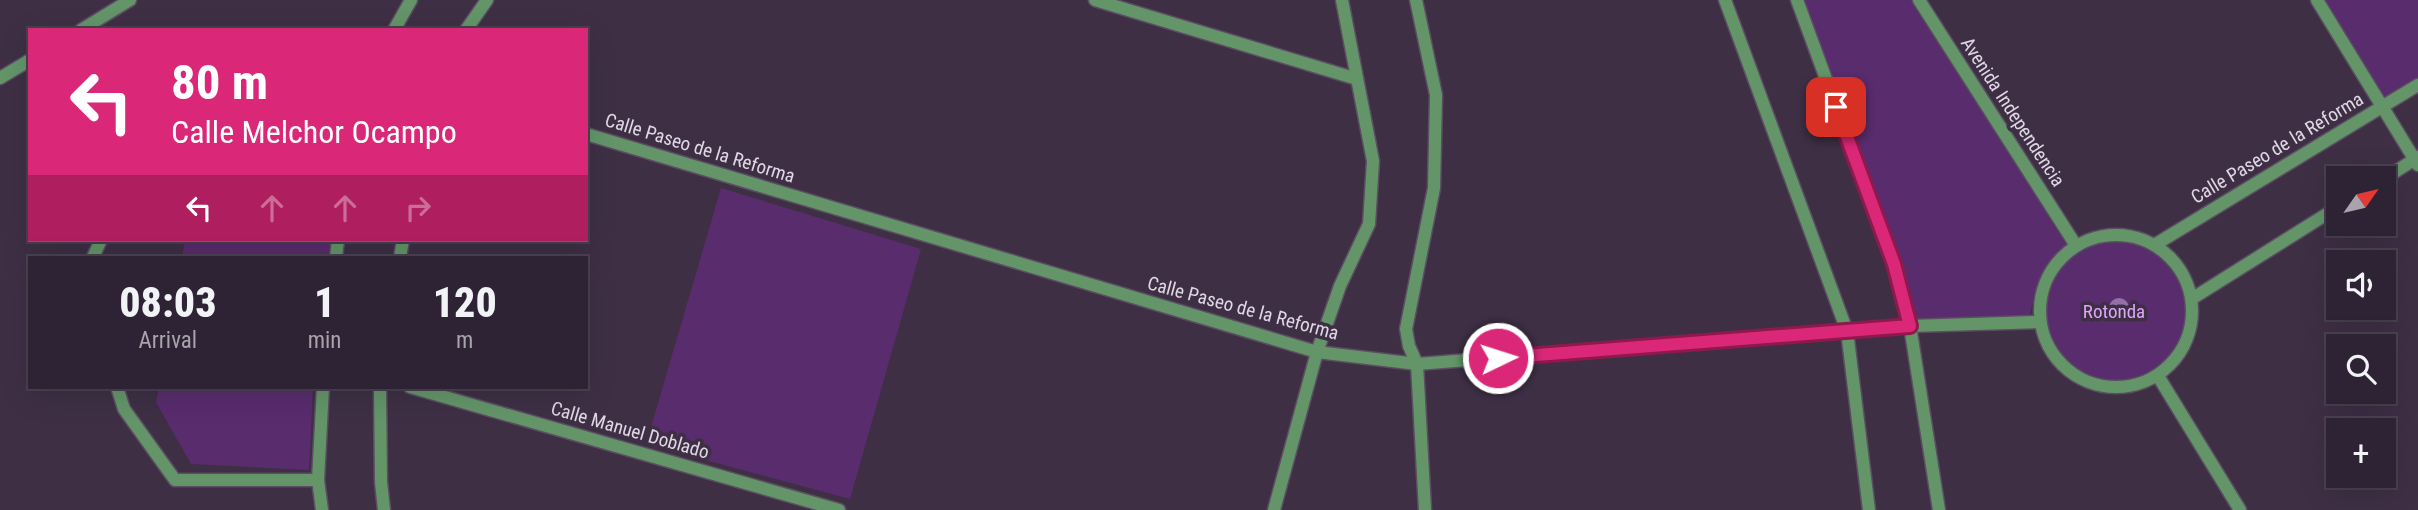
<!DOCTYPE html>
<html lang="en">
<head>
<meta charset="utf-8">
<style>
  :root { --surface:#2e2334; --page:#362b3c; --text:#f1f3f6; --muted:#a7a4ac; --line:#49404f }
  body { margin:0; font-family:"Roboto Condensed",sans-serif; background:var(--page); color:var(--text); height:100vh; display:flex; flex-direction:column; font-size:26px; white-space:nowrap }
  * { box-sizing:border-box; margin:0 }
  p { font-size:23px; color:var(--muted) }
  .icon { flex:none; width:38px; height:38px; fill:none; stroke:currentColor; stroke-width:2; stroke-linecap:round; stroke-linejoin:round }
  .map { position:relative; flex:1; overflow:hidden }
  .sheet { position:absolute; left:28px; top:256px; width:560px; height:133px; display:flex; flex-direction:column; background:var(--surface); border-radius:0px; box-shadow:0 7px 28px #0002,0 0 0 2px var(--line) }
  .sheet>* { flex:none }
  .hud { position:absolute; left:28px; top:28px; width:560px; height:214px; border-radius:0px; box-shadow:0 7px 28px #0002,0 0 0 2px var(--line); background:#db2777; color:#fff; overflow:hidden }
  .needle { width:46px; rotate:56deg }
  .tools { position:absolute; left:2326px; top:166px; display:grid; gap:14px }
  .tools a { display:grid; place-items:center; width:70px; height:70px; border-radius:0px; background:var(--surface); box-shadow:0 7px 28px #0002,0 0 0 2px var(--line); font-size:35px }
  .pin { position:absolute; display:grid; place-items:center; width:60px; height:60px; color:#fff; margin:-30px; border-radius:14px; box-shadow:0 4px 10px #0006 }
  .me { position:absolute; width:77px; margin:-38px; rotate:86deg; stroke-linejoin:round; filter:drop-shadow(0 0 5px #0008) }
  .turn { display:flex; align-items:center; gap:24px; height:147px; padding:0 28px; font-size:32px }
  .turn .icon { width:91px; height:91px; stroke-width:2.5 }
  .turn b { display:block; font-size:49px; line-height:60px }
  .lanes { display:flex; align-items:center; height:66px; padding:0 28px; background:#0003; justify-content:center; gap:35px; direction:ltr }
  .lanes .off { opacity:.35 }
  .eta { display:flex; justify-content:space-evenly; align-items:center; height:119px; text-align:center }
  .eta b { font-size:42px; font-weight:800; line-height:49px }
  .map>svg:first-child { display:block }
</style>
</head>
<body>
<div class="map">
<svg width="2418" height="510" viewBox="0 0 2418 510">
  <rect width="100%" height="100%" fill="#3e2f45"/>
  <g fill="#592c6d">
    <polygon points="1804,0 1913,0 2070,242 2038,282 2029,317 1911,324"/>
    <polygon points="2317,0 2418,0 2418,85 2382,106"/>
    <polygon points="721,188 921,249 850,499 646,444"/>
    <polygon points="2115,239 2139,242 2165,257 2177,274 2187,296 2181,344 2165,360 2141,378 2126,383 2100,385 2054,356 2045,331 2044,309 2047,286 2059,266 2075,249"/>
    <polygon points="185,240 331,240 328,257 182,257"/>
    <polygon points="159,387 313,387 309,470 191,464 156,402"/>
  </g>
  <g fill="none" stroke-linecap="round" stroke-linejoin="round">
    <defs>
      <g id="minor">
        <polyline points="1095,0 1357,79"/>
        <polyline points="1416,0 1436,95 1434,188 1406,329 1409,346 1417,364 1425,510"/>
        <polyline points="1725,0 1847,331 1869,510"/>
        <polyline points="1797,0 1894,264 1910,326 1939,510"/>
        <polyline points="1919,0 2075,244"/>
        <polyline points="2317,0 2418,165"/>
        <polyline points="81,30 130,0"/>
        <polyline points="394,30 411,0"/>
        <polyline points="466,30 487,0"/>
        <polyline points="0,78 30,60"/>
        <polyline points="586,134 1317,352 1417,364 1910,326 2038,322"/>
        <polyline points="2384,179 2418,157"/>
        <circle cx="2116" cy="311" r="76"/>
        <polyline points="2156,244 2418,85"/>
        <polyline points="93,257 101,240"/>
        <polyline points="336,257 338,240"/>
        <polyline points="400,257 403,240"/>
        <polyline points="2193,298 2338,207"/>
        <polyline points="2158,376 2240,510"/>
        <polyline points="117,387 124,409 175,480 318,480"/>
        <polyline points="380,387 381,482 384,510"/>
        <polyline points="410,387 839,510"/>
        <polyline points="322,510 318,480 323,387"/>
        <polyline points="1274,510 1317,352 1340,286 1369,224 1373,161 1342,0"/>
      </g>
    </defs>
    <use href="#minor" stroke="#5b4d62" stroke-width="15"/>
    <use href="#minor" stroke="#639569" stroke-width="12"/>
  </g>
  <circle fill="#9570a7" cx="2119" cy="308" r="10"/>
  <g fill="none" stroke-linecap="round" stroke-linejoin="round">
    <defs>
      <polyline id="route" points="1498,358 1910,326 1894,264 1836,107"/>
    </defs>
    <use href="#route" stroke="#8e194d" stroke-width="18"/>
    <use href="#route" stroke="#db2777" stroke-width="12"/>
  </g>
  <g text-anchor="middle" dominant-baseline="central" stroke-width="7" stroke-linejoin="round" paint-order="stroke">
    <g font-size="19" fill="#e0d7e5" stroke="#3e2f45">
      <text transform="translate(2013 112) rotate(57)">Avenida Independencia</text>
      <text transform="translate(700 148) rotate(17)">Calle Paseo de la Reforma</text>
      <text transform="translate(2277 148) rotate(-31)">Calle Paseo de la Reforma</text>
      <text transform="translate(1243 308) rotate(15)">Calle Paseo de la Reforma</text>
      <text transform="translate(630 430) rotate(16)">Calle Manuel Doblado</text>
    </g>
    <g font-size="19" fill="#dda6f8" stroke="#3e2f45">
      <text x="2114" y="311">Rotonda</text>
    </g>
  </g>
</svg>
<div class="tools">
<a><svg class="needle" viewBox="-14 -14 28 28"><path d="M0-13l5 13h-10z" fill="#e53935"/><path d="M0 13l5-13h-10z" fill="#a7a4ac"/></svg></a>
<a><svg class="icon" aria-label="sound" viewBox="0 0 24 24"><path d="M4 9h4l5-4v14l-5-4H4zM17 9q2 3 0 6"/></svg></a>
<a><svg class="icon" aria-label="search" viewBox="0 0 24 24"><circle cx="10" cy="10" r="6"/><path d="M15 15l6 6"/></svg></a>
<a>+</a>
</div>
<div class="pin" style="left:1836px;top:107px;background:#d93025"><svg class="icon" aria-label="arrive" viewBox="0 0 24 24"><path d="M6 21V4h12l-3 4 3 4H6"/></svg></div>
<svg class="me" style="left:1498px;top:358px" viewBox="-20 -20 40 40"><circle r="17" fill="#db2777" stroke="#fff" stroke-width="3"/><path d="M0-11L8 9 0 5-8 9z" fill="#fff"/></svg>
<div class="hud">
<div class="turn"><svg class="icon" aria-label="left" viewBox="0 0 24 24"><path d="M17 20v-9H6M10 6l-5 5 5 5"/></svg><div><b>80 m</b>Calle Melchor Ocampo</div></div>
<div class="lanes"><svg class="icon" aria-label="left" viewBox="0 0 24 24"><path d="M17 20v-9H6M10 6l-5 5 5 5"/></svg><svg class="icon off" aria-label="ahead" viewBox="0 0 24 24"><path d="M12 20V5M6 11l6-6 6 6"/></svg><svg class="icon off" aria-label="ahead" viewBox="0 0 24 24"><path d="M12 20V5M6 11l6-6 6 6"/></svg><svg class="icon off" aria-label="right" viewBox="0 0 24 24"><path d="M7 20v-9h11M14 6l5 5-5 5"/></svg></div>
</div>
<section class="sheet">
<div class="eta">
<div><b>08:03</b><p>Arrival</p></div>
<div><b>1</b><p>min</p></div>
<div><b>120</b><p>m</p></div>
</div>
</section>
</div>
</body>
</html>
